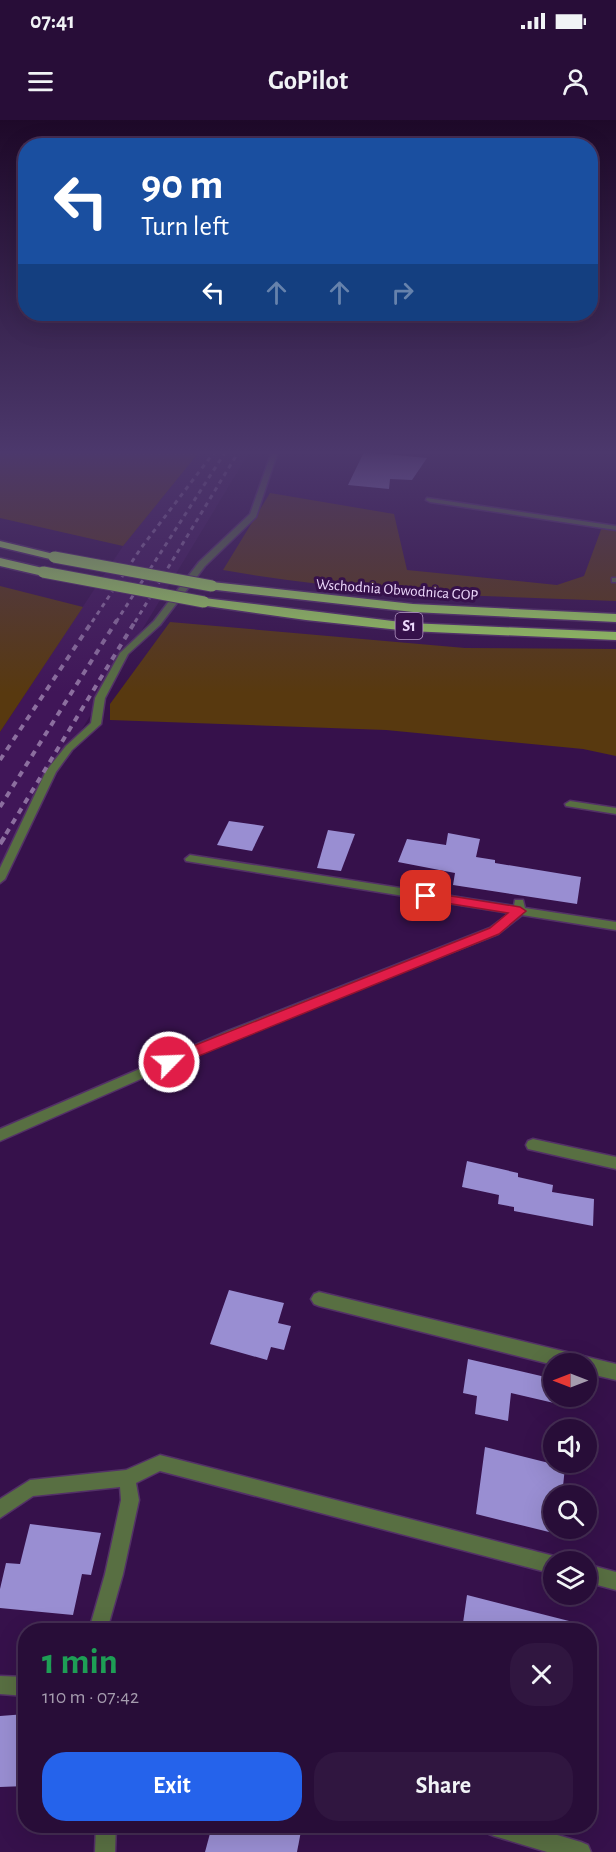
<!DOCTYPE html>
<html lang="en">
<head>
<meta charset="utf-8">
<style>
  :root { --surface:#280d38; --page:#301640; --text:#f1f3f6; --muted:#a59cae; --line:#442d53; --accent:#2563eb }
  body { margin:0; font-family:"Alegreya Sans",sans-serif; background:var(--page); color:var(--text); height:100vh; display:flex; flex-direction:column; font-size:22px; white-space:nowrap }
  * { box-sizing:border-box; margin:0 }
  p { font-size:20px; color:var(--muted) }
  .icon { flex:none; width:33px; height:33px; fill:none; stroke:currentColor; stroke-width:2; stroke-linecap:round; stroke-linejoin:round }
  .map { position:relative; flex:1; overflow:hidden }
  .details { position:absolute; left:18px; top:1503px; width:579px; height:210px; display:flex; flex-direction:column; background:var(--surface); border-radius:24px; box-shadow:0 6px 24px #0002,0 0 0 2px var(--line) }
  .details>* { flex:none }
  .top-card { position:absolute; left:18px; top:18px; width:580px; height:183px; border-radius:24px; box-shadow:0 6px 24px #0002,0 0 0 2px var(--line); background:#1a4fa0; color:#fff; overflow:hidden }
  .needle { width:39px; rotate:270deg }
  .fabs { position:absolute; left:543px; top:1233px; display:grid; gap:12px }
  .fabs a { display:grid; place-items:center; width:54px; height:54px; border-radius:50%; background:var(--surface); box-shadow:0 6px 24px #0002,0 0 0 2px var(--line); font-size:30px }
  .pin { position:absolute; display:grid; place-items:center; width:51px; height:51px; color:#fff; margin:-26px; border-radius:12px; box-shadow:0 3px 9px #0006 }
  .me { position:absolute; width:66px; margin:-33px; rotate:66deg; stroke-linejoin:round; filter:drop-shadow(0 0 4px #0008) }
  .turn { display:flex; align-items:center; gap:21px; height:126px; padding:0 24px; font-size:27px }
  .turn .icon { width:78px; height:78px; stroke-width:2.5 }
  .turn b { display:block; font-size:42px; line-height:51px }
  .lanes { display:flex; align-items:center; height:57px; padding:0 24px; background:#0003; justify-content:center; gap:30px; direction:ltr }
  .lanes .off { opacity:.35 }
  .round { display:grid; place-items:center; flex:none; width:63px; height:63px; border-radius:24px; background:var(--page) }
  .head { display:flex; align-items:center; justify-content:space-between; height:102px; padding:0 24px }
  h1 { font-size:36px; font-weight:700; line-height:45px; color:#1e9e55 }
  .primary-button { display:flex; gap:12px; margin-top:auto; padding:12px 24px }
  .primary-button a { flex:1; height:69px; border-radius:24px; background:var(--accent); color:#fff; font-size:24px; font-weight:700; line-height:69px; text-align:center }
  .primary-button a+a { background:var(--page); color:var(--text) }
  .status { display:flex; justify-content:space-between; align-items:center; height:42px; padding:0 30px; background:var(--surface); direction:ltr }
  .status svg { height:16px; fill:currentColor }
  header { display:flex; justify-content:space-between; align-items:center; height:78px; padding:0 24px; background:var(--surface); font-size:27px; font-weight:700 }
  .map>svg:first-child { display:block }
</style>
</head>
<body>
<div class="status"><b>07:41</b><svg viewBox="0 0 49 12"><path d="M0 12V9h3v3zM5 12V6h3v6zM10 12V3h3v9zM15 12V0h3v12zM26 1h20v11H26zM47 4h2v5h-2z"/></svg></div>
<header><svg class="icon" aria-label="menu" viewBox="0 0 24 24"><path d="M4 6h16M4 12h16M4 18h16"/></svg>GoPilot<svg class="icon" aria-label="person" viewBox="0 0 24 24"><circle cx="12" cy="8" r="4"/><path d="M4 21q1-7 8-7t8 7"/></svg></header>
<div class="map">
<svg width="616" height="1732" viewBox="0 0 616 1732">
  <rect width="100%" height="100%" fill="#36114b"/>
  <polygon fill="#401658" points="200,331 250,331 52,659 0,751 0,612 123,426"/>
  <g fill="#58390f">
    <polygon points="0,331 200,331 123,426 0,398"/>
    <path d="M270 373 394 394 407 450 557 465 584 456 602 407H616V481C485 476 352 473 223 450Z"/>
    <polygon points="0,466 83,487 0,612"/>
    <polygon points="170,502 465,528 616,529 616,636 583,629 386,610 110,600 110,584"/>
  </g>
  <g fill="#998ed2">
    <polygon points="364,332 427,338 412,360 390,359 389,369 348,365"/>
    <polygon points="229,701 264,706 252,731 217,725"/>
    <polygon points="328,710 355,714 341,751 317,748"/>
    <polygon points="448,713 480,719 476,737 495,740 495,743 581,757 577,784 453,765 455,753 398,742 407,719 446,725"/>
    <polygon points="467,1041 518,1053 518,1057 553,1065 552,1072 594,1079 593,1106 514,1091 514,1087 498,1084 499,1075 462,1067"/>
    <polygon points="229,1170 284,1183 278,1203 291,1206 284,1230 271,1227 267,1240 210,1224"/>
    <polygon points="468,1239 554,1259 554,1283 511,1273 508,1301 475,1294 477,1276 463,1273"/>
    <polygon points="485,1327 565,1347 562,1376 554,1376 549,1412 476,1394"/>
    <polygon points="30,1404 101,1413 91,1455 82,1454 73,1495 0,1488 0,1469 6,1443 20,1444"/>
    <polygon points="467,1475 573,1502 572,1510 462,1510"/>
    <polygon points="26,1594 26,1666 0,1667 0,1596"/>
    <polygon points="212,1706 302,1706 297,1732 205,1732"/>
  </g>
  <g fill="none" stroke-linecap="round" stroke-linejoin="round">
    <defs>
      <g id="lane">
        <polygon points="272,331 278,331 256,397 205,446 160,505 128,534 105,578 101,604 72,630 56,652 5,759 0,763 0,748 46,651 66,626 91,603 95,578 120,533 154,501 199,442 250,394"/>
        <polygon points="427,378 616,406 616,410 430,382 426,380"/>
        <rect x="612" y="458" width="4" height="4"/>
        <polygon points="570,681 616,688 616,694 566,686 565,684"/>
        <polygon points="190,735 514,786 515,780 523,780 525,788 616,802 616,810 522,795 498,814 236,917 0,1021 0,1009 228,911 490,808 510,793 186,741 185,739"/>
        <polygon points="533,1019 616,1037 616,1049 528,1029 526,1025 528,1021"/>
        <polygon points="319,1172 616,1244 616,1260 586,1253 586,1244 554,1245 319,1186 314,1184 311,1179 314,1174"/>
        <polygon points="160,1335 554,1436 560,1439 561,1442 554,1442 554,1454 160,1351 136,1363 139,1380 123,1454 107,1510 89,1510 105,1454 121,1380 120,1367 33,1376 0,1398 0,1379 30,1360 126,1350"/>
        <polygon points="586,1444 616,1452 616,1470 586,1462"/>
        <polygon points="0,1556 26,1557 26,1576 0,1574"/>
        <polygon points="484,1706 527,1706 581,1722 588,1725 591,1732 547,1732 494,1716 487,1713"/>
      </g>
      <polygon id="street" points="96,1706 116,1706 115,1732 95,1732"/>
      <g id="highway">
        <polygon points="0,421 58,435 60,437 54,440 0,427"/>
        <polygon points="0,438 47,449 49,452 43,456 0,446"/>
        <polygon points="212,462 413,484 616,494 616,502 413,492 208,469 206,466"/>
        <polygon points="204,478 409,503 616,512 616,520 409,511 306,500 200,485 198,482"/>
      </g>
    </defs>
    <use href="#lane" stroke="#533167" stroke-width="3"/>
    <use href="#street" stroke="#533167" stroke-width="3"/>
    <use href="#highway" stroke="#533167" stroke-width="3"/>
    <use href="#lane" fill="#586f42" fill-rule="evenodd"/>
    <use href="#street" fill="#586f42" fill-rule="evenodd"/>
    <use href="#highway" fill="#9dd45f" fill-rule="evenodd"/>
    <g stroke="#8c6f9f" stroke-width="3" stroke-dasharray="4.5 4.5" stroke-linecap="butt">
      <polyline points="92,502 141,428 215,331"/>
      <polyline points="116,502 226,331"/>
      <polyline points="135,502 239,331"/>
    </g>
    <g stroke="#8c6f9f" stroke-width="4" stroke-dasharray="6 6" stroke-linecap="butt">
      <polyline points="0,640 93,500"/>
      <polyline points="0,687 117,500"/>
      <polyline points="6,714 136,500"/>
    </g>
    <polyline stroke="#8c6f9f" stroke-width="4.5" stroke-dasharray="8 8" stroke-linecap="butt" points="0,724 7,713"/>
    <defs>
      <g id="highway-bridge">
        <polyline points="54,437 212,466"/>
        <polyline points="43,452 204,482"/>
      </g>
    </defs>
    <use href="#highway-bridge" stroke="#533167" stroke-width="13" stroke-linecap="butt"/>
    <use href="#highway-bridge" stroke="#9dd45f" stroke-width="11"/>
  </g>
  <linearGradient id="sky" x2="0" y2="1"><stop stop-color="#1e0929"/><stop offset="0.58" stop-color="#4c386c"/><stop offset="1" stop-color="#4c386c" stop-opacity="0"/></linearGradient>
  <rect width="616" height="573" fill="url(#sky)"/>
  <polygon fill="#e11d48" stroke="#92132f" stroke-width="1.5" points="426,772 520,787 526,791 499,814 174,946 163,946 161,942 163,938 490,808 508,793 421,779 419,776"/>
  <g text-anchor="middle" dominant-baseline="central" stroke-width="6" stroke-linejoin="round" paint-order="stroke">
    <g font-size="15" fill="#edd8fc" stroke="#36114b">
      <text transform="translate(397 470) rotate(4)">Wschodnia Obwodnica GOP</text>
    </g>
    <rect fill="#36114b" stroke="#b69cc7" stroke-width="1.5" x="395.5" y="493" width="27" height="26" rx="4.5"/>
    <g font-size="16" font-weight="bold" fill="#edd8fc">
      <text x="409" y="506">S1</text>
    </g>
  </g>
</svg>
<div class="fabs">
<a><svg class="needle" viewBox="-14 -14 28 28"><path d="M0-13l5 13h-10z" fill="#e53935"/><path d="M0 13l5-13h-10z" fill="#a59cae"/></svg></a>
<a><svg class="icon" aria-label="sound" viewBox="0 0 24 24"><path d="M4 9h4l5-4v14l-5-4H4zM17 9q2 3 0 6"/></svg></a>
<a><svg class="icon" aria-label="search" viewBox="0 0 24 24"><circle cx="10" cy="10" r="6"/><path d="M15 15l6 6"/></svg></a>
<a><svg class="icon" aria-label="layers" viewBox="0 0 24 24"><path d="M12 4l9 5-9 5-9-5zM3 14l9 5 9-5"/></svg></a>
</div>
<div class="pin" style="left:426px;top:776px;background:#d93025"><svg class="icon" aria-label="arrive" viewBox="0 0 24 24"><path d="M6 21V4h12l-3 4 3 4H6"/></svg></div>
<svg class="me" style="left:169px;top:942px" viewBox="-20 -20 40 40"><circle r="17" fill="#e11d48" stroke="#fff" stroke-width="3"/><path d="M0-11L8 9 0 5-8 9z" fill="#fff"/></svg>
<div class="top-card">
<div class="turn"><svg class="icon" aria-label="left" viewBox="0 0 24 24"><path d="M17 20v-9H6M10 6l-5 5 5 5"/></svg><div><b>90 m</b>Turn left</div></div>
<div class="lanes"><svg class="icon" aria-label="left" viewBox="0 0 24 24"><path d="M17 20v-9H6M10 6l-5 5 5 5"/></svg><svg class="icon off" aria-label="ahead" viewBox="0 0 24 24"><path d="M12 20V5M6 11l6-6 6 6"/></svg><svg class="icon off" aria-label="ahead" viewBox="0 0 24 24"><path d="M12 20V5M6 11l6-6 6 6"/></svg><svg class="icon off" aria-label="right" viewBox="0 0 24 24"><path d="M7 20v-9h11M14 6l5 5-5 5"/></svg></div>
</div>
<section class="details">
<div class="head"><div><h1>1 min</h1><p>110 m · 07:42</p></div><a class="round"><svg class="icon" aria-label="close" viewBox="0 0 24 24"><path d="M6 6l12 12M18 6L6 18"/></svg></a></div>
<div class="primary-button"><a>Exit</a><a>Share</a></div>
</section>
</div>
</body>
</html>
